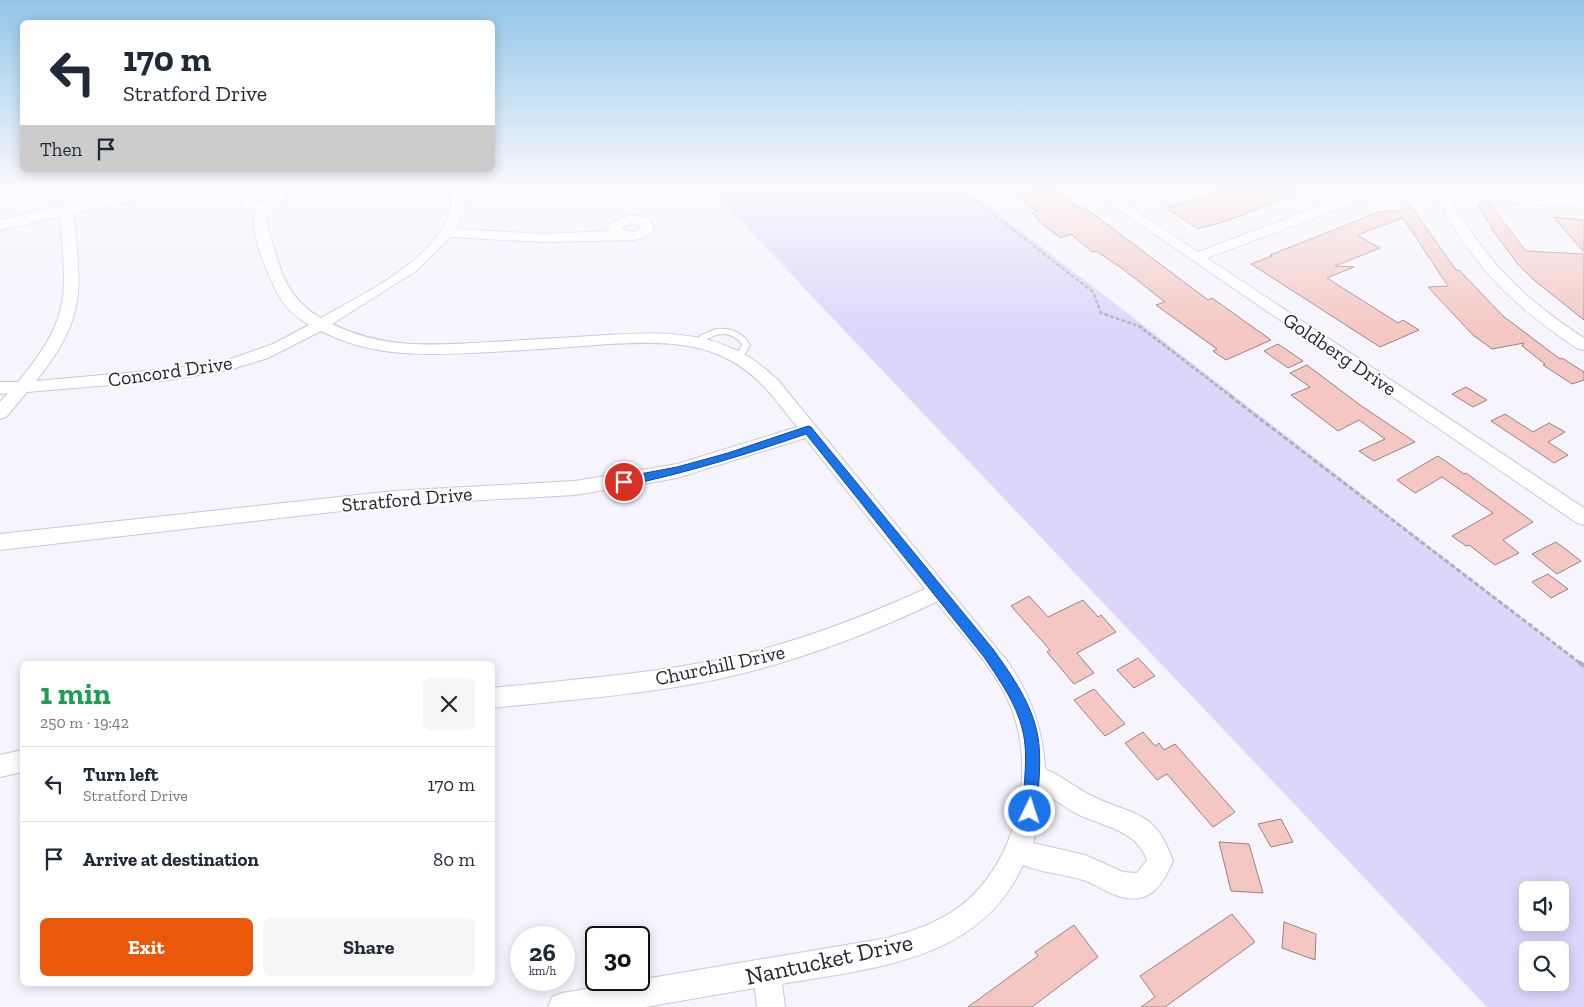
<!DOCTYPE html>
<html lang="en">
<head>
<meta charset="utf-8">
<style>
  :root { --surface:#fff; --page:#f6f6f7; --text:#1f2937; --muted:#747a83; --line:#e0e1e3; --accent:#ea580c }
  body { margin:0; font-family:"Zilla Slab",serif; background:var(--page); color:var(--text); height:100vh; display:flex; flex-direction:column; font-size:19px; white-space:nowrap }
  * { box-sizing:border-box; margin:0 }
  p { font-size:16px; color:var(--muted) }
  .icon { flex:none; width:28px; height:28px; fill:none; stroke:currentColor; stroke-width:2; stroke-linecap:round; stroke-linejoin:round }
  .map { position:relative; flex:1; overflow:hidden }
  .sheet { position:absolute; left:20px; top:661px; width:475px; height:325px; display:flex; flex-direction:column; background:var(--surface); border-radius:8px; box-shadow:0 2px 12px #0003 }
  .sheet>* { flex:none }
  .top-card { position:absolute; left:20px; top:20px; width:475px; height:152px; border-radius:8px; box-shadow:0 2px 12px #0003; background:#fff; color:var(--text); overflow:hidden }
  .controls { position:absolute; left:1519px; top:881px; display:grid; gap:10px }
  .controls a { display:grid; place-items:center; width:50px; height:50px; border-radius:8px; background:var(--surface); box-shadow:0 2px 12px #0003; font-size:25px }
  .speed { position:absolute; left:510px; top:926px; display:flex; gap:10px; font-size:25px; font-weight:700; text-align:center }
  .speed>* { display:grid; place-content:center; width:65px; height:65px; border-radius:50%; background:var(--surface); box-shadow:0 2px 12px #0003; line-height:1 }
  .speed small { font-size:12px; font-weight:400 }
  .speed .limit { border:2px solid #111; border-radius:8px; background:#fff; color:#111 }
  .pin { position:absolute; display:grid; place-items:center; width:42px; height:42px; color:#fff; margin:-21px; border:2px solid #fff; border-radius:50%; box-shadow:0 1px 5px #0007 }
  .me { position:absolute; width:55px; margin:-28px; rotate:4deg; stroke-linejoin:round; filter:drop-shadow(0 0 4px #0008) }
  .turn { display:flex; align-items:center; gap:18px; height:105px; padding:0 20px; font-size:22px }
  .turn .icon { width:65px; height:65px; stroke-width:2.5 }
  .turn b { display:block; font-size:35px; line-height:42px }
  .then { display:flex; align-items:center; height:48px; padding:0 20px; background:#0003; gap:10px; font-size:19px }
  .round { display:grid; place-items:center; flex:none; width:52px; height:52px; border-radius:8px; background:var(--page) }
  .summary { display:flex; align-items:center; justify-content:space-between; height:85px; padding:0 20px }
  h1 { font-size:30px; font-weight:800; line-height:38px; color:#1e9e55 }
  .cta { display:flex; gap:10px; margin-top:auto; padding:10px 20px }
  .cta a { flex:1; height:58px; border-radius:8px; background:var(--accent); color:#fff; font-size:20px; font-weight:800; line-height:58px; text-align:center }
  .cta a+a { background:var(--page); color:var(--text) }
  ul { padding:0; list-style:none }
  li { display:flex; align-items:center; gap:15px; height:75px; padding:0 20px; border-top:1px solid var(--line) }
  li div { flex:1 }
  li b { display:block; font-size:19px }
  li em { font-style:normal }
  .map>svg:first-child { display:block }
</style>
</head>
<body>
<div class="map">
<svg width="1584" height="1007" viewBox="0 0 1584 1007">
  <rect width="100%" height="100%" fill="#f6f4fd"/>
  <path fill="#ddd5fa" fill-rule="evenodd" d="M711 190H968L1584 666V1007H1487ZM1528 890H1560V922H1528ZM1528 950H1560V982H1528Z"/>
  <g fill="#f4c7c2" stroke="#9a8380">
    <polygon points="1037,190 1055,190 1081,209 1084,207 1208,300 1212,298 1271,340 1226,360 1213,351 1217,349 1156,305 1165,302 1123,269 1096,251 1092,252 1071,234 1061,238 1042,224 1032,213 1037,211 1017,196"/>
    <polygon points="1223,190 1301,190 1302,192 1229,220 1198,229 1166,208"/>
    <polygon points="1483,202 1488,202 1526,251 1584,254 1584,320 1534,280 1517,263 1491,228 1492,228 1478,206"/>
    <polygon points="1410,205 1456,270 1459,270 1503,316 1560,359 1562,358 1584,372 1584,380 1572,384 1543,365 1545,364 1522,346 1524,343 1492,349 1473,335 1428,287 1448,286 1403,218 1357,235 1380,248 1335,266 1354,267 1327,278 1398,323 1403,320 1419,330 1380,347 1251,264 1272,256 1270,255 1379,212 1403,210"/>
    <polygon points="1553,217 1584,220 1584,252"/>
    <polygon points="1278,344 1303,361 1288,368 1264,351"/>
    <polygon points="1307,365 1360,405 1415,442 1374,461 1359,451 1385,439 1359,420 1338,431 1291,395 1310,387 1290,373"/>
    <polygon points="1466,387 1487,400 1473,407 1452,394"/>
    <polygon points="1505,414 1533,432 1549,423 1565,432 1548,442 1568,455 1554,463 1491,421"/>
    <polygon points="1438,456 1464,474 1466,473 1533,522 1503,540 1519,553 1495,565 1469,545 1466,546 1452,536 1493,513 1442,477 1415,493 1397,480"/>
    <polygon points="1556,542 1581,561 1557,574 1532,554"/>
    <polygon points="1548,574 1568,589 1551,598 1532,582"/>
    <polygon points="1029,596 1048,617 1083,600 1098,617 1101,615 1116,632 1077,653 1094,673 1074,684 1047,652 1050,650 1011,606"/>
    <polygon points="1138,658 1155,676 1134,688 1117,670"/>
    <polygon points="1094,689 1125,724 1105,736 1074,700"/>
    <polygon points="1143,732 1155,746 1159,743 1164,750 1175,744 1235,812 1213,827 1167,774 1157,780 1125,743"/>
    <polygon points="1281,819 1293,842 1271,847 1258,824"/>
    <polygon points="1219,842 1249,844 1263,893 1231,891"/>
    <polygon points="1232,914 1255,942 1165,1007 1141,1007 1155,997 1140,976"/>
    <polygon points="1284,922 1316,934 1315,960 1282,948"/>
    <polygon points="1074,925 1098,957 1032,1007 968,1007 1038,956 1035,952"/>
  </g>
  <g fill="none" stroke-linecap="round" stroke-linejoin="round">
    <defs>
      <g id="service">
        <polygon points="24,190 30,190 30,192 27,194 25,193"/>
        <path d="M716 329C732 328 742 332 750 345L742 359H736L735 357 742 345C732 329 713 332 702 344H696L695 342 701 335Z"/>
      </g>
      <g id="minor">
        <path d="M258 190H284L288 197 268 215 267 224C279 263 282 296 321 318 365 292 456 252 452 190H465L464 211 456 229 544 234 610 231 608 228C618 214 633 214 649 218L654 229C649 236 642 238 634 240L544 242 451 237 416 271 332 324C386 350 434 345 491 342 530 340 569 337 608 335 652 332 698 331 738 351 753 358 766 369 778 380L1007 661C1031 695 1043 729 1045 769 1062 776 1076 788 1092 796 1135 817 1155 809 1173 861 1159 894 1143 908 1108 892 1100 888 1092 883 1083 880 1064 874 1043 873 1023 865 980 961 874 968 782 984L785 1007H757L755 988 645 1007H548L552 997 562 993 887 938C913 931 937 923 959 907 1017 864 1037 772 1011 707 995 668 962 635 936 602 873 632 808 657 740 674 659 694 575 699 492 708V688C575 679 659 674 740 655 804 640 865 616 925 589L805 438 677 478 575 495 394 505 0 550V534L394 491 575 481 677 464 797 427C777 401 758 374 728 359 691 340 648 342 609 344 570 347 530 350 491 352 431 355 376 359 321 331L268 358 229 370 169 380 27 392 6 417 0 419V402L8 393 0 394V382H18C75 313 65 293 60 210L62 207H72L74 210C79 289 90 314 36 381L169 369 228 360 273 344 309 325C300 319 291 313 285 305 273 290 246 228 256 211L244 208 240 203 245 195ZM266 196 274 197 264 203 254 202ZM631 223 638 224 640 228 634 232 623 230 622 228ZM1044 793C1055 800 1066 808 1077 814 1102 826 1137 830 1147 860L1137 873 1123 872 1085 855 1033 843 1042 810Z"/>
        <path d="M1090 190H1105L1198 252 1344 197 1370 190H1459L1584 200V208L1449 197C1487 262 1521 297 1584 338V350L1578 349C1509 303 1476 268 1435 196 1406 194 1381 195 1354 203L1207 258 1584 508V525L1577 523Z"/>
        <polygon points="22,750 22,772 0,777 0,755"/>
      </g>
      <polygon id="tertiary" points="131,190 162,190 154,195 0,230 0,220"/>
    </defs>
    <use href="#service" stroke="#cbc7db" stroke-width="2"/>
    <use href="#minor" stroke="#cbc7db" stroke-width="2"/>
    <use href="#tertiary" stroke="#cbc7db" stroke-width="2"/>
    <polyline stroke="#b1afb8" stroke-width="2.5" stroke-dasharray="4 2" stroke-linecap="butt" points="962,190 1093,292 1101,313 1139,326 1232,397"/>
    <polyline stroke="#b1afb8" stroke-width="3" stroke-dasharray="5 2.5" stroke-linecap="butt" points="1230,396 1580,663"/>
    <polyline stroke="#b1afb8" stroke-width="4.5" stroke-dasharray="7 3" stroke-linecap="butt" points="1579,662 1584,666"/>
    <use href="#service" fill="#fff" fill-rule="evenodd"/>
    <use href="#minor" fill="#fff" fill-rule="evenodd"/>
    <use href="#tertiary" fill="#fff" fill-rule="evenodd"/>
  </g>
  <linearGradient id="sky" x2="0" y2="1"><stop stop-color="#91c6e9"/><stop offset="0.57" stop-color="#fbfafe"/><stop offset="1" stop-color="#fbfafe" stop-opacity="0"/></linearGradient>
  <rect width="1584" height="331" fill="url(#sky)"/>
  <path fill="#1a73e8" stroke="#114b97" d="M808 426 811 427 993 649C1013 677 1036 709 1039 745 1041 767 1038 790 1037 811L1035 816 1030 818 1025 816 1023 811C1023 790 1027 766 1025 745 1022 711 1002 684 984 657L806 434C745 455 686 473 624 486L618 482 624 477 677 467 728 453Z"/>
  <g text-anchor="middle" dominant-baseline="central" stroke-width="4" stroke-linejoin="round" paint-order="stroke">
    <g font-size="20" fill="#27252d" stroke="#fff">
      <text transform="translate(1340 354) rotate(34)">Goldberg Drive</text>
      <text transform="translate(170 371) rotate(-8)">Concord Drive</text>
      <text transform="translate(407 499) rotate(-5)">Stratford Drive</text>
      <text transform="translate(720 665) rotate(-12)">Churchill Drive</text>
    </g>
    <g font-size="24" fill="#27252d" stroke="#fff">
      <text transform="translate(829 959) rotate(-12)">Nantucket Drive</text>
    </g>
  </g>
</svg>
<div class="controls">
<a><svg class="icon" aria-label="sound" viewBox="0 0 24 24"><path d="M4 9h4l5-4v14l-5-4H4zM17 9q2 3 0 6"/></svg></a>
<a><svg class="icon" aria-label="search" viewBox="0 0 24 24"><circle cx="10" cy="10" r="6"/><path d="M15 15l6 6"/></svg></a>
</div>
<div class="speed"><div>26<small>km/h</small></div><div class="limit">30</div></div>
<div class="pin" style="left:624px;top:482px;background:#d93025"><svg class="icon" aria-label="arrive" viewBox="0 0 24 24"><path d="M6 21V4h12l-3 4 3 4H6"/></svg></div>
<svg class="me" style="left:1030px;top:811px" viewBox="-20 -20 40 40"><circle r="17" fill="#1a73e8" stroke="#fff" stroke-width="3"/><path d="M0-11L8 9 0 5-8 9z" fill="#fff"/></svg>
<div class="top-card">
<div class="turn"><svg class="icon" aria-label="left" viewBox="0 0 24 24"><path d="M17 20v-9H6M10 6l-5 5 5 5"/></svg><div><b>170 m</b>Stratford Drive</div></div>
<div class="then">Then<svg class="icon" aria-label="arrive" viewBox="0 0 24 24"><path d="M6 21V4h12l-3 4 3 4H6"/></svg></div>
</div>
<section class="sheet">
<div class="summary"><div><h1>1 min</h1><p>250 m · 19:42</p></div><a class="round"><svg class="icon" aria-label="close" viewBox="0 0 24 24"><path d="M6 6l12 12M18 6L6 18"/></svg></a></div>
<ul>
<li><svg class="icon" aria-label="left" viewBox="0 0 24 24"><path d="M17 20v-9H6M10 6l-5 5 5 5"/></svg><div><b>Turn left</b><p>Stratford Drive</p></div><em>170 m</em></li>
<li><svg class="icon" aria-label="arrive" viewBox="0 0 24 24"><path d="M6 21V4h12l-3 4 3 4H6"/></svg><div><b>Arrive at destination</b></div><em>80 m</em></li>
</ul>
<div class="cta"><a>Exit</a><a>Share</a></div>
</section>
</div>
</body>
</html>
